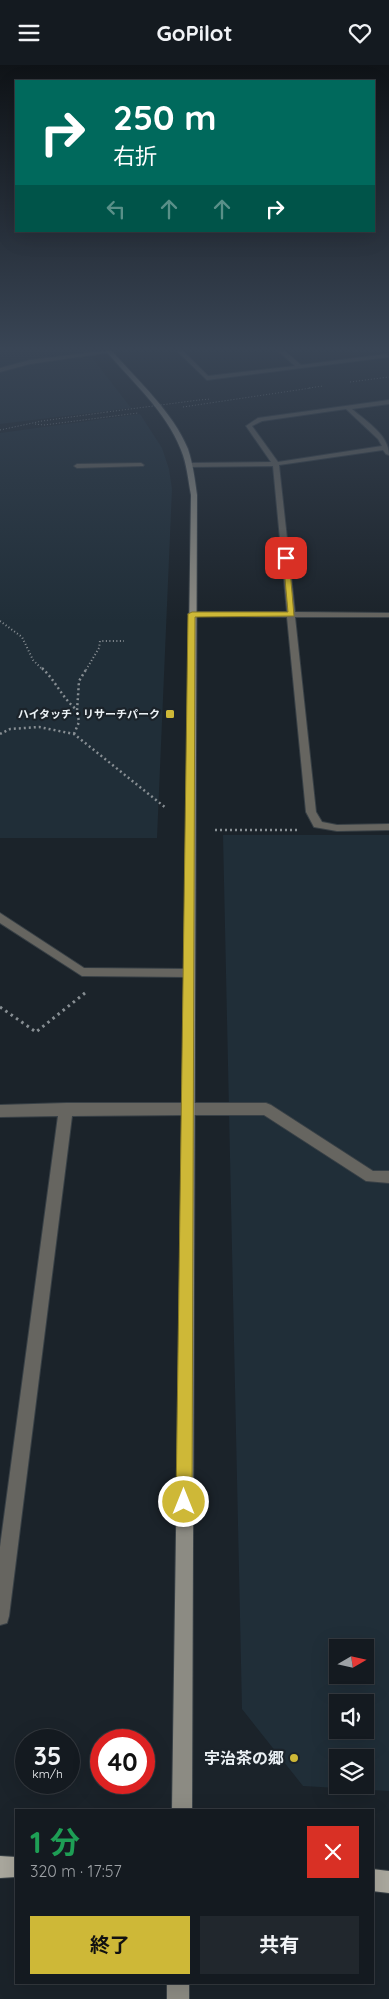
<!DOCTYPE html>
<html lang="ja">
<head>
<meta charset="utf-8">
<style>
  :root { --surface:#141a20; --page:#21272d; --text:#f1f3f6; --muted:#9da1a5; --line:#33383e; --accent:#ceb837 }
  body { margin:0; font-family:Quicksand,"Noto Sans JP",sans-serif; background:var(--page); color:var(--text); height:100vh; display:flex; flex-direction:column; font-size:19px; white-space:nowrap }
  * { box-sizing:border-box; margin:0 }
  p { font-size:16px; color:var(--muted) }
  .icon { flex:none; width:28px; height:28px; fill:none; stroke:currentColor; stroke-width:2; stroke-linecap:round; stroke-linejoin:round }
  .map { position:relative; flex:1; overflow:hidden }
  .drawer { position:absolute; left:15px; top:1744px; width:359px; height:175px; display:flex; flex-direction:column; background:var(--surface); border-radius:0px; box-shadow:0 5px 20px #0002,0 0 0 1px var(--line) }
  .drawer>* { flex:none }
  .hud { position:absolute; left:15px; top:15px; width:360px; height:152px; border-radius:0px; box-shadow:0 5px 20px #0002,0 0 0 1px var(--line); background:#00695c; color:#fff; overflow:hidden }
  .needle { width:32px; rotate:81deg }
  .controls { position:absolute; left:329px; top:1574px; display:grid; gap:10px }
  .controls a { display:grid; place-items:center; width:45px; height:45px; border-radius:0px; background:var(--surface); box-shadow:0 5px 20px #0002,0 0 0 1px var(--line); font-size:25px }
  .speed { position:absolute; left:15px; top:1664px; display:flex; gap:10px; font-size:25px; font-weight:700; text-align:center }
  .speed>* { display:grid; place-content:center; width:65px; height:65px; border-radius:50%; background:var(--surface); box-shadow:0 5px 20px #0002,0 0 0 1px var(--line); line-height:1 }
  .speed small { font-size:12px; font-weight:400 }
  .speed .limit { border:8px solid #d22; background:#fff; color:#111 }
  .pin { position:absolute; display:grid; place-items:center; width:42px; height:42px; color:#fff; margin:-21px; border-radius:10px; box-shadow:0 2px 8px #0006 }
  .me { position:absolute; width:55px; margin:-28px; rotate:0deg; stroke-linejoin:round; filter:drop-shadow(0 0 4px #0008) }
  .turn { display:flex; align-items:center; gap:18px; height:105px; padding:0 15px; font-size:22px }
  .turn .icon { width:65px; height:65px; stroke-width:2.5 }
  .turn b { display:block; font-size:35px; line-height:42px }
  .lanes { display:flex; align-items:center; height:48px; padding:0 15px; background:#0003; justify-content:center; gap:25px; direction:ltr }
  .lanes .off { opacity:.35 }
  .round { display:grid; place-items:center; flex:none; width:52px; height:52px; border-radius:0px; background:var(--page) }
  .overview { display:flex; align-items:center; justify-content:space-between; height:85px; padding:0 15px }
  h1 { font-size:30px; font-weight:700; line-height:38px; color:#1e9e55 }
  .cta { display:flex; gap:10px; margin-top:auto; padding:10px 15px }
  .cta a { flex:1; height:58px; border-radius:0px; background:var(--accent); color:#111; font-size:20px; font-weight:700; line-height:58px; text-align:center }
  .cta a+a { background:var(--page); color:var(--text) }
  header { display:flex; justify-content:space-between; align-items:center; height:65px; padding:0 15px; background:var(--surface); font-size:22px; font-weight:700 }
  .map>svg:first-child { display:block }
</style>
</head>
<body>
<header><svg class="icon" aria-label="menu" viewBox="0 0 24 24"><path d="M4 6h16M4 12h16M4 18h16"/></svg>GoPilot<svg class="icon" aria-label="heart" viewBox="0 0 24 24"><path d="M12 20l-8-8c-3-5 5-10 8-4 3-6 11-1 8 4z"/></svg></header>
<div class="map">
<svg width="389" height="1934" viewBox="0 0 389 1934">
  <rect width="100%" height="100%" fill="#1b232a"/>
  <g fill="#202e38" fill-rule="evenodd">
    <polygon points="0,286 87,286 131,343 0,359"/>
    <polygon points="140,349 162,383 169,404 172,424 157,773 0,773 0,368"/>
    <path d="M223 770H389V1726L303 1721 242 1644ZM338 1582H365V1610H338ZM338 1638H365V1665H338ZM338 1692H365V1720H338Z"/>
  </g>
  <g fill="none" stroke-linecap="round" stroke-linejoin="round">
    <defs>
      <g id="lane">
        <polygon points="103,286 113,287 30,299 0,307 0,303 30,295"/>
        <polygon points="141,398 144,400 143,401 77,403 74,401 77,399"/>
        <polygon points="187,1038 266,1038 271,1040 373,1106 389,1106 389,1118 366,1116 264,1050 187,1050 182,1048 180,1044 182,1040"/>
      </g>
      <g id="street">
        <polygon points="177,286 183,286 208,311 295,301 278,286 285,286 301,300 387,289 389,292 207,315"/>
        <path d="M389 335V339L352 344C367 357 389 370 389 390L386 389 383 385 279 400 295 547 389 548V552H295L316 747 322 757 337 760 389 759V765L337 766 314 762 306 747 287 552 192 551 188 549 192 547H287L273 401 189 402 186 400 189 398 271 397 246 361 258 353ZM346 344 378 374 382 381 278 397 252 361 262 356Z"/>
        <polygon points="0,848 84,903 189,904 195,908 189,912 82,911 0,858"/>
        <polygon points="66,1038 187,1038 192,1040 194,1044 192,1048 187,1050 72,1051 9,1551 7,1558 0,1560 0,1482 58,1051 0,1052 0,1040"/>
      </g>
      <g id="secondary">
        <path d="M106 286H112C138 316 173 347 188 384 193 399 195 415 197 430L192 1745H172L191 430C188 415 187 399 181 385 166 346 132 317 106 286Z"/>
        <rect x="167" y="1918" width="22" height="16"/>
      </g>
      <g id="primary">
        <polygon points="0,1791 16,1792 16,1812 0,1813"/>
        <polygon points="372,1804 389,1806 389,1828 372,1826"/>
      </g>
    </defs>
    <use href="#lane" stroke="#384046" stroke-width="2"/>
    <use href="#street" stroke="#384046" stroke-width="2"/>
    <use href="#secondary" stroke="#384046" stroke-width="2"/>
    <use href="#primary" stroke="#384046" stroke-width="2"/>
    <g stroke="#878e93" stroke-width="1" stroke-dasharray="1 2" stroke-linecap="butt">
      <polyline points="350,317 389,312"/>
      <polyline points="309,323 323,321"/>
      <polyline points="199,335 211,334"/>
      <polyline points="183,342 311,323"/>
      <polyline points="35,359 44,360 138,348"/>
      <polyline points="0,365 42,356 107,347"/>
    </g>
    <g stroke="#878e93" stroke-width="2" stroke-dasharray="1 2.5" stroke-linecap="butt">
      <polyline points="0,556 22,572 33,595 43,605"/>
      <polyline points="86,605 99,583 100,576 124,576"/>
    </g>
    <g stroke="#878e93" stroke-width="2.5" stroke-dasharray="2 3" stroke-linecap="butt">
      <path d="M42 603C56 616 62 633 77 645"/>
      <polyline points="0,669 10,664 39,662 74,669 166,743"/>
      <polyline points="74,669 79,657 77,646 79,616 87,603"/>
      <polyline points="215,765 297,765"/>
    </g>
    <polyline stroke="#878e93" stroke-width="3" stroke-dasharray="2.5 4" stroke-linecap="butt" points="0,942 36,967 85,928"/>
    <use href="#lane" fill="#666560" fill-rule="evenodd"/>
    <use href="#street" fill="#666560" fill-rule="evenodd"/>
    <use href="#secondary" fill="#8c8b83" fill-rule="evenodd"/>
    <use href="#primary" fill="#aaa89e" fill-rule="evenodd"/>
    <polyline stroke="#878e93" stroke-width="1" stroke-dasharray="1 2" stroke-linecap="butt" points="107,347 199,335"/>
  </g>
  <linearGradient id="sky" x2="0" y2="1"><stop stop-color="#0f1317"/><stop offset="0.51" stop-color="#394555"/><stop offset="1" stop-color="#394555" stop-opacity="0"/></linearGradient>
  <rect width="389" height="557" fill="url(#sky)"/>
  <polygon fill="#ceb837" stroke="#867824" points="283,492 289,493 294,551 195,552 192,1437 190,1443 184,1445 179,1443 176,1437 188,549 192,547 288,547"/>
  <g fill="#ceb837" stroke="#1b232a" stroke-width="2">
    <rect x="165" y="644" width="10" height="10" rx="2.5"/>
    <circle cx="294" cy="1693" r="5"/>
  </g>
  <g text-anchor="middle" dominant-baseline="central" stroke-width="4.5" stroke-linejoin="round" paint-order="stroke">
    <g font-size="11" font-weight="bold" fill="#eaf0f4" stroke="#1b232a" text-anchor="end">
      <text x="160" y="649">ハイタッチ・リサーチパーク</text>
    </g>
    <g font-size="16" font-weight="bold" fill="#eaf0f4" stroke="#1b232a" text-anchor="end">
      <text x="284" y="1693">宇治茶の郷</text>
    </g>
  </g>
</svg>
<div class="controls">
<a><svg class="needle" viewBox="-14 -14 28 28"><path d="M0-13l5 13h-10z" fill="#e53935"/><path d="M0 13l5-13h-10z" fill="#9da1a5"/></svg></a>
<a><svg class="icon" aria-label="sound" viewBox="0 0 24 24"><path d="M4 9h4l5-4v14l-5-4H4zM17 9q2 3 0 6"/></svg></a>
<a><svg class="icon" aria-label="layers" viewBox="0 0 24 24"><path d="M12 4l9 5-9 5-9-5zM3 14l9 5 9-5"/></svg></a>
</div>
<div class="speed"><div>35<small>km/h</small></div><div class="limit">40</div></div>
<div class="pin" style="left:286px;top:493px;background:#d93025"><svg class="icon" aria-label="arrive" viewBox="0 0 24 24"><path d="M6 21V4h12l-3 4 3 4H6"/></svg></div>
<svg class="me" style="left:184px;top:1437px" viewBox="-20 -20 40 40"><circle r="17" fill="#ceb837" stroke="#fff" stroke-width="3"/><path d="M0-11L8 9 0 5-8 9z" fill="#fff"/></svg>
<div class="hud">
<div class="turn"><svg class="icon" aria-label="right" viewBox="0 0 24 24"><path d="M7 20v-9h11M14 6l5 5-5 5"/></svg><div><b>250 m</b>右折</div></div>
<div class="lanes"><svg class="icon off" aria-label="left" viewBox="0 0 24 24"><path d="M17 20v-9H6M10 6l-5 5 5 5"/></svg><svg class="icon off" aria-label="ahead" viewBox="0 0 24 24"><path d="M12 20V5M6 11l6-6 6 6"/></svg><svg class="icon off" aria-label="ahead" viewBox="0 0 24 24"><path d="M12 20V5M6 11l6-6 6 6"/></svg><svg class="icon" aria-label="right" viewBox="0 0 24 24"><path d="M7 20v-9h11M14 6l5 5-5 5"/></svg></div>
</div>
<section class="drawer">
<div class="overview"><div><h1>1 分</h1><p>320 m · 17:57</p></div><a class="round" style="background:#d93025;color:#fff"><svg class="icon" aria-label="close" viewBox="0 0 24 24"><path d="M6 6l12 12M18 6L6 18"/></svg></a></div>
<div class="cta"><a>終了</a><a>共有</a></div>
</section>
</div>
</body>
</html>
